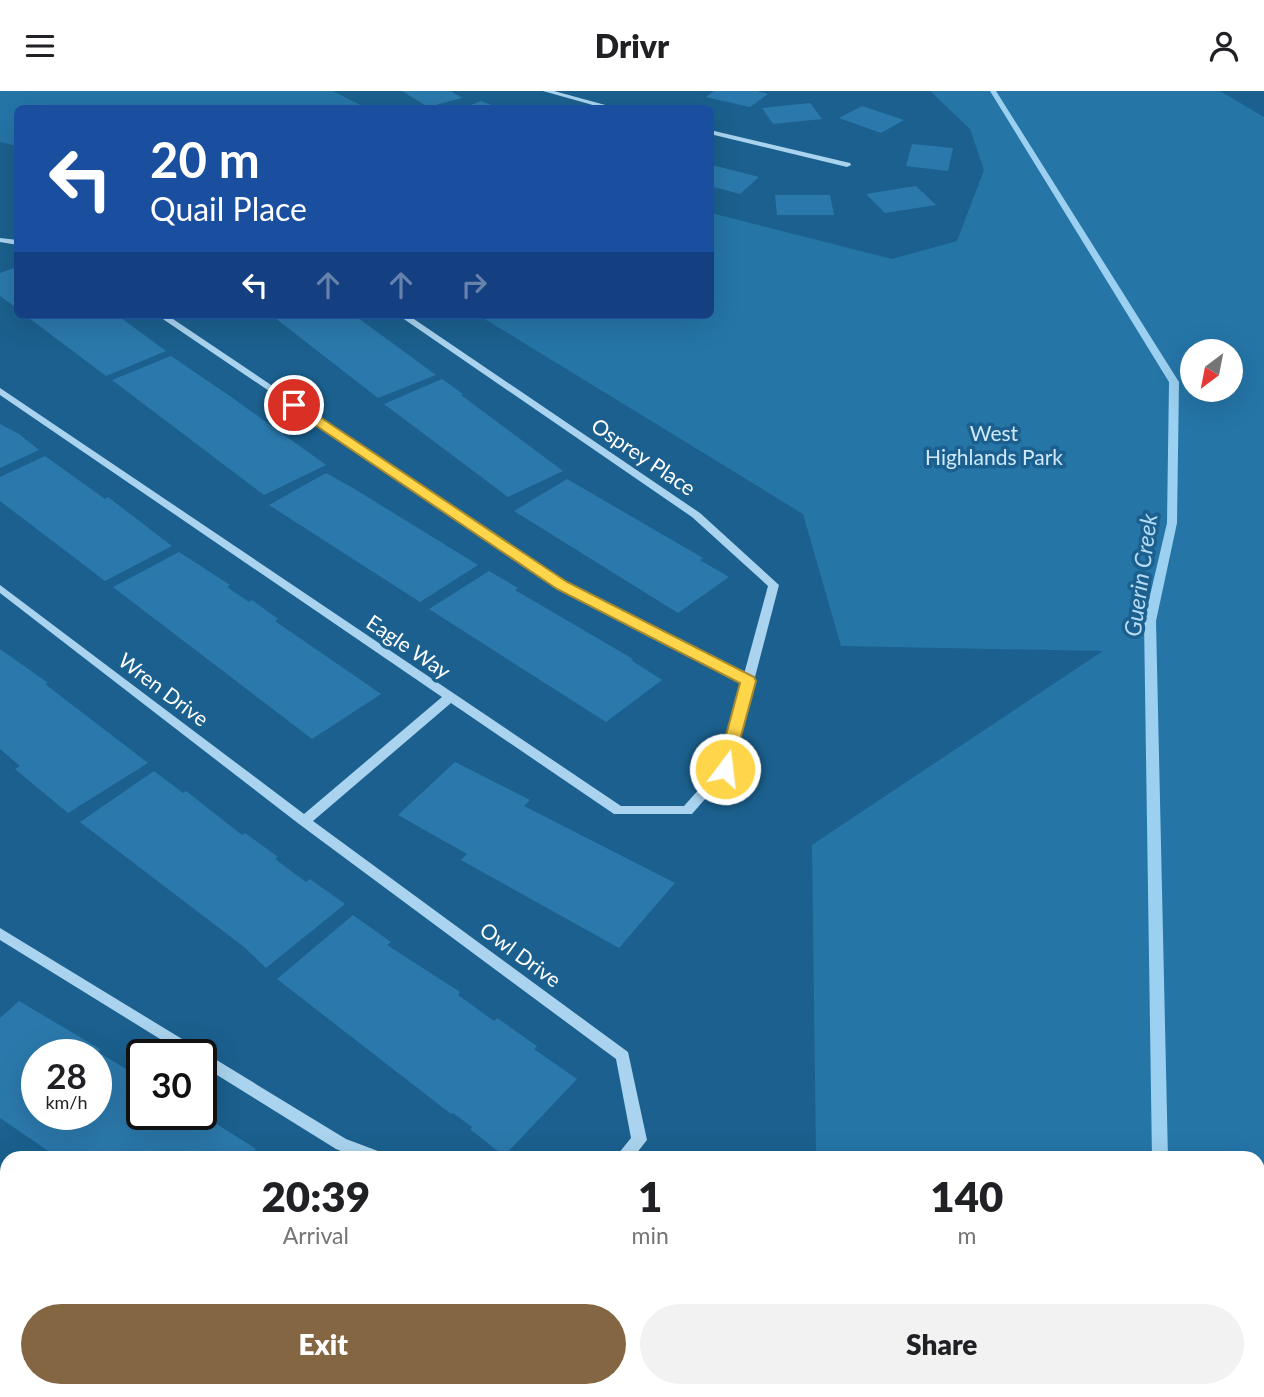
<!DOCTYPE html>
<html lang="en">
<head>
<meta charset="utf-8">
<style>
  :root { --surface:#fff; --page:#f2f2f2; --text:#202124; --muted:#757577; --accent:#846642 }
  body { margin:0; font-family:Lato,sans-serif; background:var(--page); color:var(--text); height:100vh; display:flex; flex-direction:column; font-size:26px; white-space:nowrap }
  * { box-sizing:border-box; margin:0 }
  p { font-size:23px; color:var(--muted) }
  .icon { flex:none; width:38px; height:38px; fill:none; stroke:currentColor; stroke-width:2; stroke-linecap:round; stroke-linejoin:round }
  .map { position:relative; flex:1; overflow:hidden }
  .panel { position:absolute; left:0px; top:1060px; width:1265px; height:247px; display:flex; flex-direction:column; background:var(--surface); border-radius:21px 21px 0 0; box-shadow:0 7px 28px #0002 }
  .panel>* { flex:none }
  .hud { position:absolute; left:14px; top:14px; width:700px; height:214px; border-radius:10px; box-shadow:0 7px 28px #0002; background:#1a4fa0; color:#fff; overflow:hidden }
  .needle { width:46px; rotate:212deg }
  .buttons { position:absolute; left:1180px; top:248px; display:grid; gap:14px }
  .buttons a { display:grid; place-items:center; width:63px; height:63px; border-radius:50%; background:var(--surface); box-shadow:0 7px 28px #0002; font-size:35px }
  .speed { position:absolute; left:21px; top:948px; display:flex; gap:14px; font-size:35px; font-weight:700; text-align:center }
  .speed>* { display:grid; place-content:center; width:91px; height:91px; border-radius:50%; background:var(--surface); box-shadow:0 7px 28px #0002; line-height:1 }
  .speed small { font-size:18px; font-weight:400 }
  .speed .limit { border:4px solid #111; border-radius:10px; background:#fff; color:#111 }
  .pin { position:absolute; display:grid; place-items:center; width:60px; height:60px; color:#fff; margin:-30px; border:4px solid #fff; border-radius:50%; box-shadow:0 2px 7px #0007 }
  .me { position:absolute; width:77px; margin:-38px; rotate:15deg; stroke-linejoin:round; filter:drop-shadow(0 0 5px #0008) }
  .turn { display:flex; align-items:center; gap:24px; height:147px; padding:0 21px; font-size:32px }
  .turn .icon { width:91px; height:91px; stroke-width:2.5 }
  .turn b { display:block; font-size:49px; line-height:60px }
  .lanes { display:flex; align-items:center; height:66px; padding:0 21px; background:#0003; justify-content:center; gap:35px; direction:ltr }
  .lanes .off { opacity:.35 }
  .eta { display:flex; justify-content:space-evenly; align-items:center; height:119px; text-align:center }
  .eta b { font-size:42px; font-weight:800; line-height:49px }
  .button { display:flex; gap:14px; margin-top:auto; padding:14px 21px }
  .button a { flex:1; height:80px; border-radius:42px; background:var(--accent); color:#fff; font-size:28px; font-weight:800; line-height:80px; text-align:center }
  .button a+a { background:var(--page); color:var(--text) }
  header { display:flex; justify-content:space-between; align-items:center; height:91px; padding:0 21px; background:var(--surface); font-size:32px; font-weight:800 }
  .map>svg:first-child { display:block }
</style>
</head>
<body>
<header><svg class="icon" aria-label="menu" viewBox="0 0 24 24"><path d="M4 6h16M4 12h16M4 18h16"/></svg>Drivr<svg class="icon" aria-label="person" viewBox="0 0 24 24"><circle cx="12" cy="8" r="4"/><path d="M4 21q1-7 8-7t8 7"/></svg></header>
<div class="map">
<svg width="1264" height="1306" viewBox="0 0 1264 1306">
  <rect width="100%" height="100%" fill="#1b608e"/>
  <g fill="#2575a7" fill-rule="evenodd">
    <polygon points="0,0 333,0 366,17 18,18 17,55 0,51"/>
    <path d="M930 0H1220L1264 26V1306H716L721 1300H1258V1068L816 1067 812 754 1103 560 841 555 803 423 478 224H710L711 122 892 168 957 150 984 79 970 38ZM1192 261H1230V299H1192Z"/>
  </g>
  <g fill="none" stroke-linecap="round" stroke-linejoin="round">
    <g fill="#9cd0f0" fill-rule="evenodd">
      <polygon points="990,0 996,0 1179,291 1177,432 1156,530 1168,1068 1152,1068 1144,530 1167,432 1169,291"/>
      <rect x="1156" y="1300" width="18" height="6"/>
    </g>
  </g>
  <g fill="#2b79ac" fill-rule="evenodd">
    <polygon points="402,0 451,0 462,7 428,16"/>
    <polygon points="714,0 757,0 768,3 750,16 706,6"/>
    <polygon points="481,10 500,17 463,17"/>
    <polygon points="810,12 822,28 773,33 762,17"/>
    <polygon points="862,15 904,29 881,42 839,27"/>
    <polygon points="912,53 953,57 948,80 906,75"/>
    <polygon points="712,74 759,86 740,103 710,95"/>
    <polygon points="916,95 936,114 885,122 866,103"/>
    <polygon points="775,104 830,104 834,124 777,124"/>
    <polygon points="18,176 18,218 0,205 0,182"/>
    <polygon points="25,224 117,224 166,260 106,285"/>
    <polygon points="282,224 354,224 436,284 378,307 275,227"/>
    <polygon points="171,265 227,303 326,374 264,404 112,289"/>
    <polygon points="442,288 463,303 461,304 563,380 508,406 384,313"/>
    <polygon points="0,333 19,343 39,359 0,377"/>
    <polygon points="45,365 105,408 108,406 172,455 105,490 0,410 0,386"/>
    <polygon points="326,382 353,397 478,474 420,511 269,414"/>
    <polygon points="567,388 703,467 700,469 729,486 678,522 514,420"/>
    <polygon points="179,461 230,494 227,496 249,511 252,509 278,528 275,530 381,603 312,648 113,496"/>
    <polygon points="489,480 518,497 515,499 633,568 631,569 662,589 606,631 429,518"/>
    <polygon points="0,558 48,592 45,593 148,672 68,722 15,678 20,675 0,658"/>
    <polygon points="455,671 530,709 524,715 675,792 619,857 461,769 467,763 398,724"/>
    <polygon points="154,680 183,702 186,700 242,744 245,742 278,766 275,768 306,791 310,788 345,813 266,877 244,856 80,731"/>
    <polygon points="353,824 391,851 387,854 460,901 458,904 494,930 497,927 537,955 534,958 577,988 504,1065 470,1038 472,1036 453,1022 451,1023 277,888"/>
    <path d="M19 910 100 958 98 961 131 981 133 979 142 984V1024H194L209 1033 212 1030 256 1058 247 1068H60L0 1027V927ZM37 964H96V1024H37Z"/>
    <polygon points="488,1300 528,1300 525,1306 500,1306"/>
  </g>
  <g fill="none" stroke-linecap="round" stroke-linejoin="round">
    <g fill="#a9d3ee" fill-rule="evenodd">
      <polygon points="543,0 554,0 620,18 607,18"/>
      <polygon points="710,39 850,72 851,74 847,76 710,43"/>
      <polygon points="0,147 18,149 18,154 0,151"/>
      <polygon points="157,224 167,224 566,492 744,583 768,495 692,426 398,224 408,224 700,422 779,494 731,678 692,723 614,723 451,612 313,730 628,961 647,1049 632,1068 614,1068 631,1047 616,968 299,733 0,502 0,494 304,723 442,606 0,304 0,297 621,715 684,715 719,676 742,592 558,496"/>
      <polygon points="0,837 346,1048 386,1063 388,1068 360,1068 336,1058 201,974 201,964 186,964 0,849"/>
      <polygon points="0,1211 7,1214 7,1233 0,1230"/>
      <polygon points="93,1300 115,1300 118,1306 96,1306"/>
    </g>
  </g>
  <polygon fill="#ffd54a" stroke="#a68a30" stroke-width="2" points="290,312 299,312 567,491 754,586 756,590 731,682 725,684 717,678 740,592 557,498 290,317"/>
  <g text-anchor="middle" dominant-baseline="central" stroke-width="7" stroke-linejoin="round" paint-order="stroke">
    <g font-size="21" fill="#cfe9fa" stroke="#1b608e">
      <text x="994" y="341">West<tspan x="994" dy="24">Highlands Park</tspan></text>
    </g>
    <g font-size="21" fill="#fff" stroke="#1b608e">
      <text transform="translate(644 365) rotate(34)">Osprey Place</text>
      <text transform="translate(409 555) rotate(34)">Eagle Way</text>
      <text transform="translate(164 598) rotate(37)">Wren Drive</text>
      <text transform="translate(521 863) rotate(36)">Owl Drive</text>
    </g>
    <g font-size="23" font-style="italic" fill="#b5dcf5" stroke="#1b608e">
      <text transform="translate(1140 484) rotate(-82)">Guerin Creek</text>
    </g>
  </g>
</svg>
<div class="buttons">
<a><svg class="needle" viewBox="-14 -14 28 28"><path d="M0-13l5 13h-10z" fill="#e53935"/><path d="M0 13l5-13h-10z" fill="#757577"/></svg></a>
</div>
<div class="speed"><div>28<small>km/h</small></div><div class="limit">30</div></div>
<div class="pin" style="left:294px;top:314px;background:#d93025"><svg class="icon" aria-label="arrive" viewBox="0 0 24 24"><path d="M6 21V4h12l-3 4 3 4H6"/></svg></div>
<svg class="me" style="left:725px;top:678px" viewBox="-20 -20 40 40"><circle r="17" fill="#ffd54a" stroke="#fff" stroke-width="3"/><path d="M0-11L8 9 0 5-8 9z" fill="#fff"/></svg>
<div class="hud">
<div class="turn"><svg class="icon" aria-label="left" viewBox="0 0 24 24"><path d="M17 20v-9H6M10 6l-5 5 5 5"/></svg><div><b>20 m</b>Quail Place</div></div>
<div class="lanes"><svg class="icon" aria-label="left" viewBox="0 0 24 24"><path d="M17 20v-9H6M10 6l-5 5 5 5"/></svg><svg class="icon off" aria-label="ahead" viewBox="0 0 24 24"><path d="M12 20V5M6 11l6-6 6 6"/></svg><svg class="icon off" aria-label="ahead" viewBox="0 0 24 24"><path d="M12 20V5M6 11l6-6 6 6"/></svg><svg class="icon off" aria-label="right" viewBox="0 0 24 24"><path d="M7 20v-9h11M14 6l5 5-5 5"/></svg></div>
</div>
<section class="panel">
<div class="eta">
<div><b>20:39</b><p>Arrival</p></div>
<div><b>1</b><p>min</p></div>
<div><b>140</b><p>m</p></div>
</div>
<div class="button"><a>Exit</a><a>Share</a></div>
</section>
</div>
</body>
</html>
